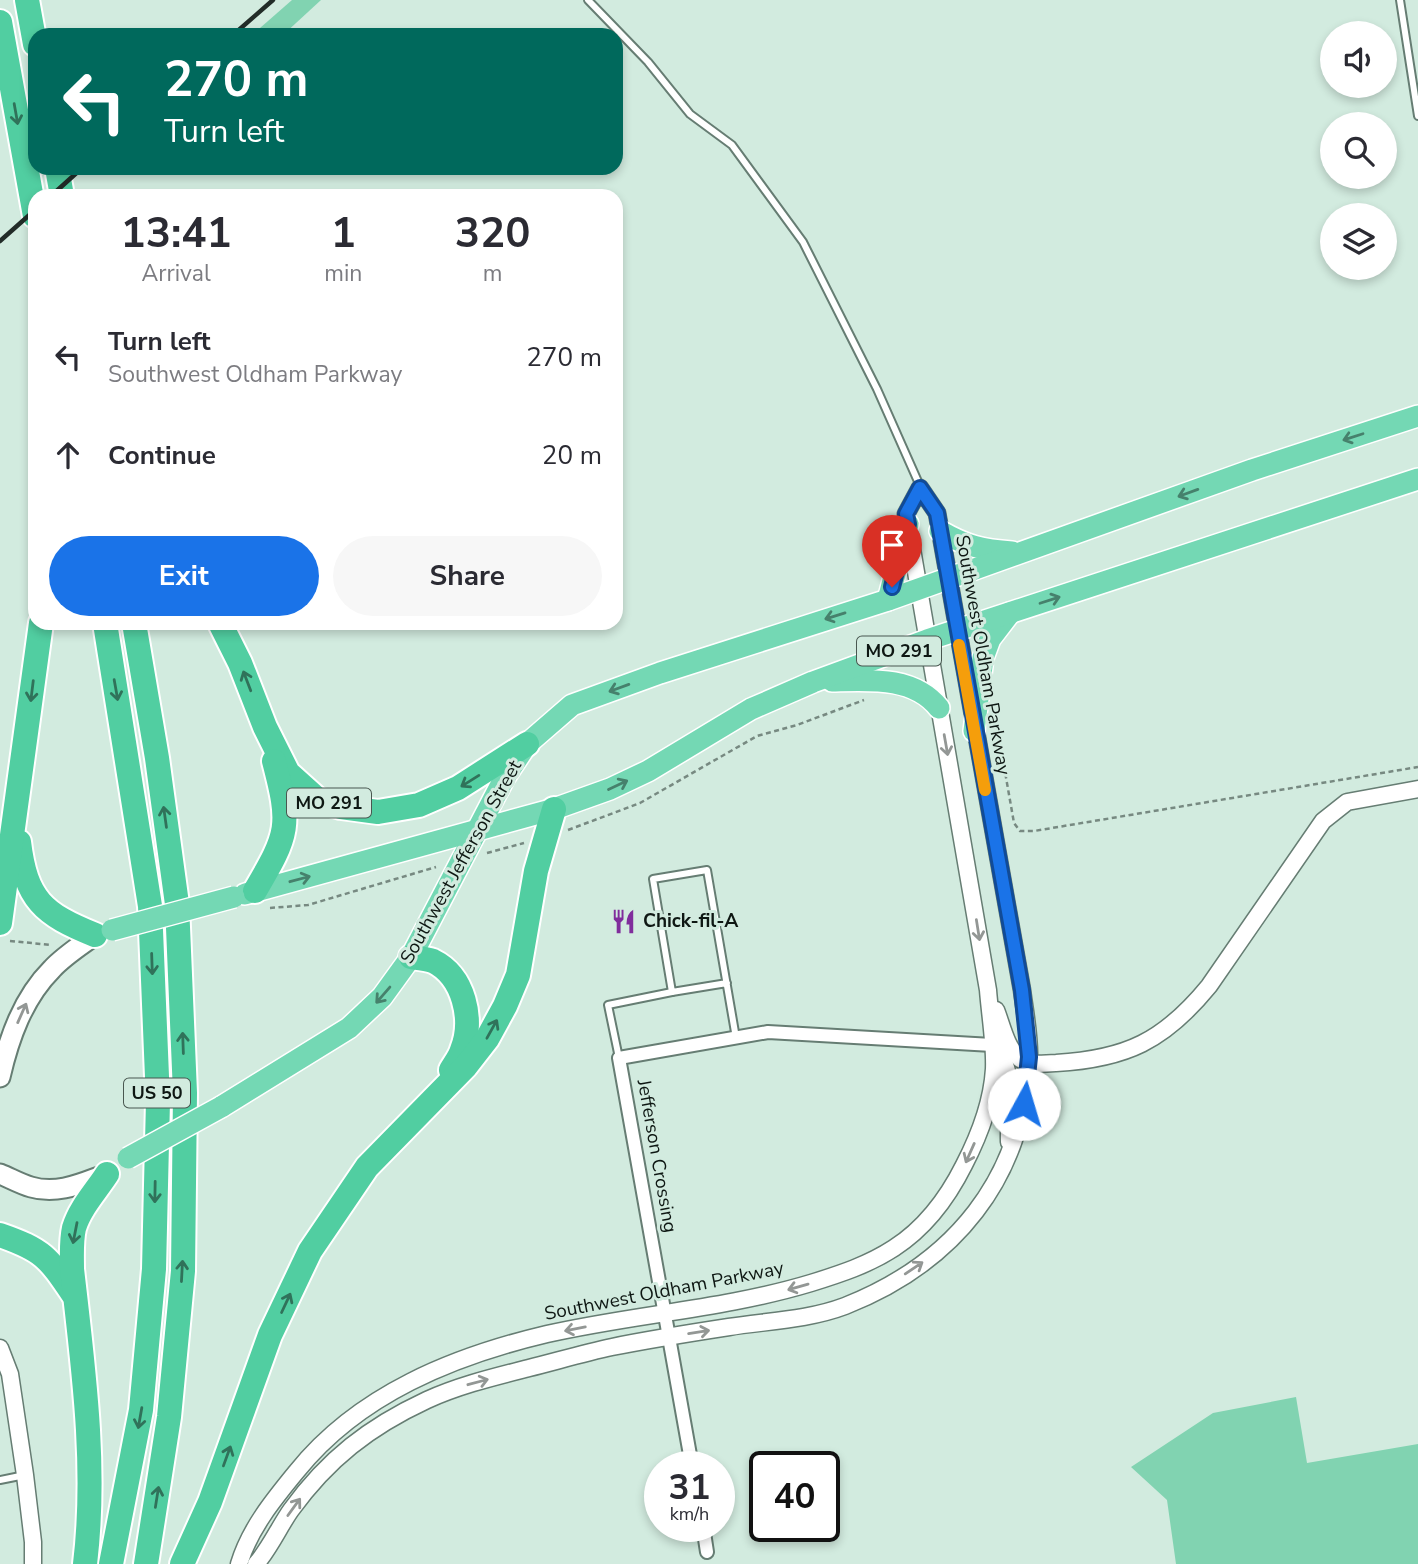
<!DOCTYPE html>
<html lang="en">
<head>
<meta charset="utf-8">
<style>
  :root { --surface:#fff; --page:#f7f7f7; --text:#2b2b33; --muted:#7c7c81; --accent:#1a73e8 }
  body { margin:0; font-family:"Nunito Sans",sans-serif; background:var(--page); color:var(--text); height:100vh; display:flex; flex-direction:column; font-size:26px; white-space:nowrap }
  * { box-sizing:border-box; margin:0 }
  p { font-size:23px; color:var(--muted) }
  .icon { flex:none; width:38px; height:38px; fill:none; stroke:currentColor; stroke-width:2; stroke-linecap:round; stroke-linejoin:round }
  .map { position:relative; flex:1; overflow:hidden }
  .details { position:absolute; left:28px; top:189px; width:595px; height:441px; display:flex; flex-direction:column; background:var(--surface); border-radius:21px; box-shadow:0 4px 10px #0003 }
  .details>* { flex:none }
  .guide { position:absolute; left:28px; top:28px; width:595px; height:147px; border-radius:21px; box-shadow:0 4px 10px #0003; background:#00695c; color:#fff; overflow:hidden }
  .tools { position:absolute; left:1320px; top:21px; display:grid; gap:14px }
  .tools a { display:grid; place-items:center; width:77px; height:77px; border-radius:50%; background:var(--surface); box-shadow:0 4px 10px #0003; font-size:35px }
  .speed { position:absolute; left:644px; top:1451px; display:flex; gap:14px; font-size:35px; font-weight:700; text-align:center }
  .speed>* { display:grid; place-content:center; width:91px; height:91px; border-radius:50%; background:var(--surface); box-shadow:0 4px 10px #0003; line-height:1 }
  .speed small { font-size:18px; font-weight:400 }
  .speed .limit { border:4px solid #111; border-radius:10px; background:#fff; color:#111 }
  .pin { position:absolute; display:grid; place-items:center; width:60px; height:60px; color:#fff; margin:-72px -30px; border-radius:50% 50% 50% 0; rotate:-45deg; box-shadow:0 0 7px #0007 }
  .pin .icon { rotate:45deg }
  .me { position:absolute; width:77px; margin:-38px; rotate:6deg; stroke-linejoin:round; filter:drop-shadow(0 0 5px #0008) }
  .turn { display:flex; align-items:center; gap:24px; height:147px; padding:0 21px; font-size:32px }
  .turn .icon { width:91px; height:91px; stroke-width:2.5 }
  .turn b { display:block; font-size:49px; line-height:60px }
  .eta { display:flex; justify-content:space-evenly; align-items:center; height:119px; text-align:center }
  .eta b { font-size:42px; font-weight:700; line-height:49px }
  .primary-button { display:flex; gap:14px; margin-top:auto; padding:14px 21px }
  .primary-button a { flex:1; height:80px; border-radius:42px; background:var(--accent); color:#fff; font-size:28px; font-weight:700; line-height:80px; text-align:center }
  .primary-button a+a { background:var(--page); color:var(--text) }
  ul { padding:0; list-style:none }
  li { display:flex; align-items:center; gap:21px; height:98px; padding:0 21px }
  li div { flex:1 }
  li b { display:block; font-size:26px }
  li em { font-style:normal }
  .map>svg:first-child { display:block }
</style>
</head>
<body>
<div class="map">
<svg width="1418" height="1564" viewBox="0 0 1418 1564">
  <rect width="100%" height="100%" fill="#d2ebdf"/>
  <g fill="#81d3b1">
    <polygon points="292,0 321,0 283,35 252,35"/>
    <polygon points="1296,1397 1307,1463 1418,1444 1418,1564 1176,1564 1167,1500 1131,1467 1213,1413"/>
  </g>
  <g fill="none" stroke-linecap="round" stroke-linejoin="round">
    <defs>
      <g id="service">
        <polyline points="588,0 648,62 690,114 732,145 803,242 877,389 920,486"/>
        <polyline points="1400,0 1418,116"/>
        <polyline points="727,983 672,992 653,879 707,870 736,1038"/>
        <polyline points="619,1058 608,1005 672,992"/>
        <polyline points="0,1480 25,1475"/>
      </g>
      <g id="minor">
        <polyline points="692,1466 619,1058 768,1032 992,1045"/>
        <polyline points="703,1526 707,1552"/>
      </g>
      <g id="tertiary">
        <path d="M996 1010C1002 1025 1006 1047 1019 1058 1029 1067 1043 1063 1056 1063 1126 1059 1164 1041 1209 986L1323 821 1347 802 1418 789"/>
        <path d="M992 1045C1018 1069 1008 1111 1009 1142"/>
        <polyline points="0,1348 10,1374 25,1475 33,1542 33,1564"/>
        <path d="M239 1564C250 1528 274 1499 297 1471 359 1394 454 1356 547 1334 635 1314 725 1309 811 1283 840 1274 868 1265 894 1248 925 1228 948 1197 964 1165 979 1136 992 1102 994 1069 995 1044 990 1016 988 990L906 514 920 488 937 513 1022 990C1025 1013 1030 1037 1029 1060 1023 1179 954 1263 845 1306 808 1320 767 1321 729 1327 690 1333 651 1339 612 1347 584 1353 557 1361 529 1368 494 1377 460 1385 427 1400 369 1427 328 1459 291 1510 279 1527 270 1548 256 1564"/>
      </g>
      <g id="secondary">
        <path d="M0 1077C9 1038 23 998 52 969 64 956 80 946 95 935"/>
        <path d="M0 1174C10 1178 20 1184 31 1187 58 1195 82 1183 107 1174"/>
      </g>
      <g id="trunk">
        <path d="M940 531C966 546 982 550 1012 552"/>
        <polyline points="888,600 908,524"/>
        <path d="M832 681C869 680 914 676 939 708"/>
        <polyline points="974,731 983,658 990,639 1010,613"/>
        <polyline points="245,894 554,809 610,789 648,771 751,709 813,682 927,640 1418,479"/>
        <polyline points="221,1107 349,1028 382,997 411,957 505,777 527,744 572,705 660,673 888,600 1252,470 1418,416"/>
      </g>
      <g id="motorway">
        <polyline points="27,0 35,44"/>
        <polyline points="0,22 35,216"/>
        <polyline points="57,168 62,196"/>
        <polyline points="105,623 150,906 158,1101 154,1269 141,1410 111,1564"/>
        <polyline points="134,623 157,758 177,904 185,1093 183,1271 169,1417 146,1564"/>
        <polyline points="220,623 240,663 265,727 288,773 318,800 341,807 378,812 419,805 458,788 527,744"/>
        <path d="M19 842C26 900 43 914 95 935"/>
        <path d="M255 891C289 833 291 826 274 761"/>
        <polyline points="0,923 41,623"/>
        <path d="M411 957C418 958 427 959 433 961 464 976 474 1020 462 1050 460 1057 455 1063 451 1070"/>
        <path d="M0 1235C43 1250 48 1257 73 1294"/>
        <path d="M85 1564C97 1466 83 1366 72 1269 72 1256 71 1241 74 1228 80 1208 96 1191 107 1174"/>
        <polyline points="182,1564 210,1502 270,1335 310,1251 367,1167 466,1066 487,1039 505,1006 518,975 536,871 554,809"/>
      </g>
    </defs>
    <use href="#service" stroke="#667d73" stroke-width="10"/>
    <use href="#minor" stroke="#667d73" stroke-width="16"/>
    <use href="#tertiary" stroke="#667d73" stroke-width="19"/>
    <use href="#secondary" stroke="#667d73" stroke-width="23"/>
    <use href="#trunk" stroke="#fff" stroke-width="24"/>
    <use href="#motorway" stroke="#fff" stroke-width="28"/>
    <g stroke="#778981" stroke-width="2.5" stroke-dasharray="5 3.5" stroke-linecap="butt">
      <polyline points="995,715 1014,823 1020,831 1034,831 1418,767"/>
      <polyline points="568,830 640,803 757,736 797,725 864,700"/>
      <polyline points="487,853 524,843"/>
      <polyline points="270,908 308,905 436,867"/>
      <polyline points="10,941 52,945"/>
    </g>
    <use href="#service" stroke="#fff" stroke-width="6"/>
    <use href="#minor" stroke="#fff" stroke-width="12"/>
    <use href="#tertiary" stroke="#fff" stroke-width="16"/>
    <use href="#secondary" stroke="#fff" stroke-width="19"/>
    <use href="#trunk" stroke="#74d8b4" stroke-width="21"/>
    <use href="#motorway" stroke="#51cea1" stroke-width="24"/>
    <g stroke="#222c28" stroke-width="4.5">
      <polyline points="233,35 273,0"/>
      <polyline points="51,196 82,168"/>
      <polyline points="0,241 35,210"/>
    </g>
    <defs>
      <g id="trunk-bridge">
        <polyline points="112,930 234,897"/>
        <polyline points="128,1158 221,1107"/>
      </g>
    </defs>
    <use href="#trunk-bridge" stroke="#fff" stroke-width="24" stroke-linecap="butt"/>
    <use href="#trunk-bridge" stroke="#74d8b4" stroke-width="21"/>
  </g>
  <defs><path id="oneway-shaft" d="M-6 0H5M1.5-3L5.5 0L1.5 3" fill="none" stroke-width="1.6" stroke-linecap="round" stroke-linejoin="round" transform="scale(1.75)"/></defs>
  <g stroke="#30725a">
    <use href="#oneway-shaft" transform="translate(16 114) rotate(80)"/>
    <use href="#oneway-shaft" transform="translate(247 681) rotate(-111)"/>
    <use href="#oneway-shaft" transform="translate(116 690) rotate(80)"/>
    <use href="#oneway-shaft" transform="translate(32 691) rotate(97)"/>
    <use href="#oneway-shaft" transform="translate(470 781) rotate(148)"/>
    <use href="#oneway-shaft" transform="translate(165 817) rotate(-98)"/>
    <use href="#oneway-shaft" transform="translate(152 964) rotate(88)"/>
    <use href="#oneway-shaft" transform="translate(492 1029) rotate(-61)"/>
    <use href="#oneway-shaft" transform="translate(183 1043) rotate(-92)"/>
    <use href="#oneway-shaft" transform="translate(155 1192) rotate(91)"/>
    <use href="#oneway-shaft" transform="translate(75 1233) rotate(101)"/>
    <use href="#oneway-shaft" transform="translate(182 1271) rotate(-87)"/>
    <use href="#oneway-shaft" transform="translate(286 1303) rotate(-65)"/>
    <use href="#oneway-shaft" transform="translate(140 1418) rotate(100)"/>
    <use href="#oneway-shaft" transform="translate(227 1456) rotate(-70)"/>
    <use href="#oneway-shaft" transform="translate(157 1497) rotate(-81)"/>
  </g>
  <g stroke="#46816c">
    <use href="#oneway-shaft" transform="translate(1353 437) rotate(162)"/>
    <use href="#oneway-shaft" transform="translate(1188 493) rotate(160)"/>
    <use href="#oneway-shaft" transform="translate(1050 600) rotate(-18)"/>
    <use href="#oneway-shaft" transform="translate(835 616) rotate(163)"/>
    <use href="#oneway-shaft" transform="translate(619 688) rotate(160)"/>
    <use href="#oneway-shaft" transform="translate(618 785) rotate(-25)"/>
    <use href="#oneway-shaft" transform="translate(300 879) rotate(-15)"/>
    <use href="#oneway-shaft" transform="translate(383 995) rotate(131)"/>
  </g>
  <g stroke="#939795">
    <use href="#oneway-shaft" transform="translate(946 745) rotate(80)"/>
    <use href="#oneway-shaft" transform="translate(978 930) rotate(81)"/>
    <use href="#oneway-shaft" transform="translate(22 1013) rotate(-66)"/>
    <use href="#oneway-shaft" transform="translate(970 1153) rotate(114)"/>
    <use href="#oneway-shaft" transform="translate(914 1268) rotate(-34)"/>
    <use href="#oneway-shaft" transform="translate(798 1287) rotate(164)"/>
    <use href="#oneway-shaft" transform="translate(575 1329) rotate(169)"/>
    <use href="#oneway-shaft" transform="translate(699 1332) rotate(-9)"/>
    <use href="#oneway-shaft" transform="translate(478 1382) rotate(-15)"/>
    <use href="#oneway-shaft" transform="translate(294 1507) rotate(-54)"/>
  </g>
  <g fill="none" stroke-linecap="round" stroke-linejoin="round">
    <defs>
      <polyline id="route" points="892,587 908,524 906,514 920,488 937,513 1022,990 1029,1057 1024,1104"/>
    </defs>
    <use href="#route" stroke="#114b97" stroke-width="18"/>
    <use href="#route" stroke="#1a73e8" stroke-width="12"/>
    <polyline stroke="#f59e0b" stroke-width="12" points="959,645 985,790"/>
  </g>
  <defs>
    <symbol id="restaurant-bare" viewBox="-9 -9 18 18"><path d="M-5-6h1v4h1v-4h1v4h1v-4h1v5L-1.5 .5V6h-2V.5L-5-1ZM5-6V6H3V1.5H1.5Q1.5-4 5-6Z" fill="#802d9c" stroke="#d2ebdf" stroke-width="2.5" paint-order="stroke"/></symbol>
  </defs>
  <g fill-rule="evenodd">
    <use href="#restaurant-bare" x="606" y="904" width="35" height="35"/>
  </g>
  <g text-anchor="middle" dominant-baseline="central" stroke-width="6" stroke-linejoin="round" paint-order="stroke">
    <g fill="#d2ebdf" stroke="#495750" stroke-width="2">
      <rect x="857" y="636.5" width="84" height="29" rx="5"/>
      <rect x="287" y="788.5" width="84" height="29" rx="5"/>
      <rect x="124" y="1078.5" width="66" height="29" rx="5"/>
    </g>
    <g font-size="18" font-weight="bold" fill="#0e1713">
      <text x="899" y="651">MO 291</text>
      <text x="329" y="803">MO 291</text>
      <text x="157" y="1093">US 50</text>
    </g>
    <g font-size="19" fill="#0e1713" stroke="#d2ebdf">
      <text transform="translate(983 655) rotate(80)">Southwest Oldham Parkway</text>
      <text transform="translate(461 862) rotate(-61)">Southwest Jefferson Street</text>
      <text transform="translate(657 1156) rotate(80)">Jefferson Crossing</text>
      <text transform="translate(664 1291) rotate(-11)">Southwest Oldham Parkway</text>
    </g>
    <g font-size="19" font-weight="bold" fill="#0e1713" stroke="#d2ebdf" text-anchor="start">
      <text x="643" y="921">Chick-fil-A</text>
    </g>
  </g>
</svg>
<div class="tools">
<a><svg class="icon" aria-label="sound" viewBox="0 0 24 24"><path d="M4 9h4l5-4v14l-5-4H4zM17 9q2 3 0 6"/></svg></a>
<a><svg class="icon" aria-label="search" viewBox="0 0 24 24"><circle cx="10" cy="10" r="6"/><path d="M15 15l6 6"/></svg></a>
<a><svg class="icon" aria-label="layers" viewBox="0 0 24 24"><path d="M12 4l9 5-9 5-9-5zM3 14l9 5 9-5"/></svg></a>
</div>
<div class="speed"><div>31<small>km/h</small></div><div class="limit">40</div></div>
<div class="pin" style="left:892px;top:587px;background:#d93025"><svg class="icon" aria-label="arrive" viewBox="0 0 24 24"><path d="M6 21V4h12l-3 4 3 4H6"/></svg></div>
<svg class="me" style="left:1024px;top:1104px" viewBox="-20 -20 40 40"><circle r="19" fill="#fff"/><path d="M0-13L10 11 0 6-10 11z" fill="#1a73e8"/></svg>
<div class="guide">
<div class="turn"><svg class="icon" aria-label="left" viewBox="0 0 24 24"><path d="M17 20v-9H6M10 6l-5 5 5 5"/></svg><div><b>270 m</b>Turn left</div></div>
</div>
<section class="details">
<div class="eta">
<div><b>13:41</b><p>Arrival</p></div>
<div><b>1</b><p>min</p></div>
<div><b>320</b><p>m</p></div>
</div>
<ul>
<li><svg class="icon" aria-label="left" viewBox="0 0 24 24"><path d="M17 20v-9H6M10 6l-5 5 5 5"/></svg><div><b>Turn left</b><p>Southwest Oldham Parkway</p></div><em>270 m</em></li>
<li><svg class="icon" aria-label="ahead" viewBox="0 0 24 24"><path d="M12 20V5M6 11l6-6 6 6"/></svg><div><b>Continue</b></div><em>20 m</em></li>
</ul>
<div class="primary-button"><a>Exit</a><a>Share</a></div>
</section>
</div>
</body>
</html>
